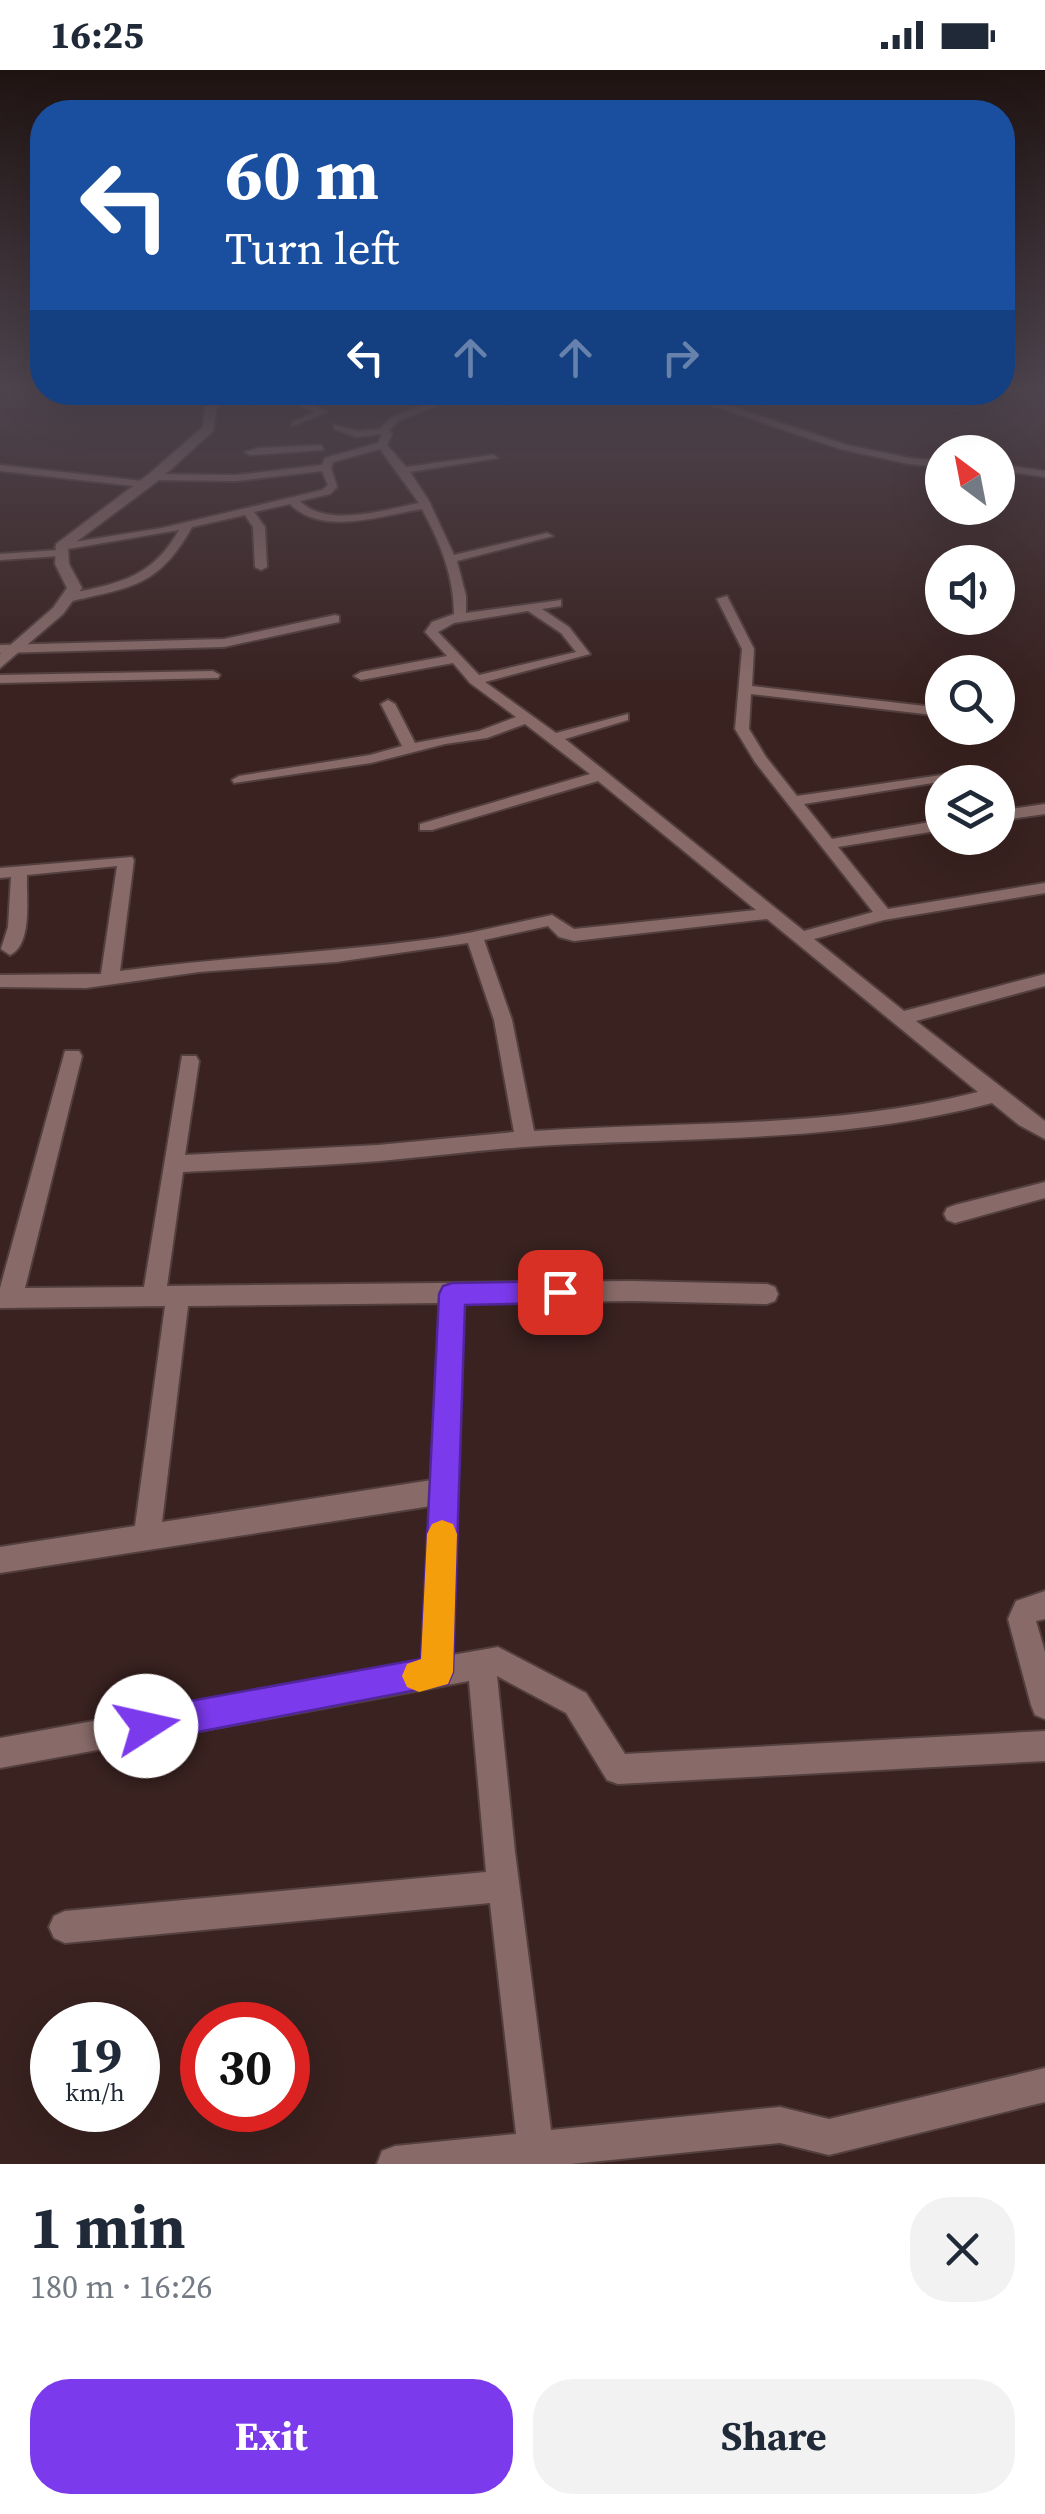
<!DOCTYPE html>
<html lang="en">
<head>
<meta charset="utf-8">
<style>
  :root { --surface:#fff; --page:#f2f2f3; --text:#1f2937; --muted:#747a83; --accent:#7c3aed }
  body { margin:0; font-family:"Source Serif 4",serif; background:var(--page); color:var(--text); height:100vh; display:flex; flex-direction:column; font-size:38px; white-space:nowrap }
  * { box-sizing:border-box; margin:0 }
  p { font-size:32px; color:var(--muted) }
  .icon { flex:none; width:55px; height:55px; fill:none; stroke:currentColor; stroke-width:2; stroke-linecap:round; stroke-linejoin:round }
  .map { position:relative; height:2094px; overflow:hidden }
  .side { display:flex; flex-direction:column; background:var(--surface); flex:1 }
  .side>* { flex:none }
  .guide { position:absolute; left:30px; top:30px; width:985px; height:305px; border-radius:40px; box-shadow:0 10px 40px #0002; background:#1a4fa0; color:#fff; overflow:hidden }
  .needle { width:65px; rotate:328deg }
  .controls { position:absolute; left:925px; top:365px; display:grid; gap:20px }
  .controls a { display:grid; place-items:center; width:90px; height:90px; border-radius:50%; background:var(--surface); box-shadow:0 10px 40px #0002; font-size:50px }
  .speed { position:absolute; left:30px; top:1932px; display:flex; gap:20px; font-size:50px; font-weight:700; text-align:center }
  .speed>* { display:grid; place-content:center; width:130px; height:130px; border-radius:50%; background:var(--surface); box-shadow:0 10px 40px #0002; line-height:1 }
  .speed small { font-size:25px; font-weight:400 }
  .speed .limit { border:15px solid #d22; background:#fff; color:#111 }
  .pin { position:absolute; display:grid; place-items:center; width:85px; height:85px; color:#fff; margin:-42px; border-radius:20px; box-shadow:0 5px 15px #0006 }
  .me { position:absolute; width:110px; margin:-55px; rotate:80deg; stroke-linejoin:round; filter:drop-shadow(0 0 8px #0008) }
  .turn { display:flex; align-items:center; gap:35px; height:210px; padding:0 30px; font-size:45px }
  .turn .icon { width:130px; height:130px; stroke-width:2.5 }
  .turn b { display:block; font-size:70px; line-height:85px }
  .lanes { display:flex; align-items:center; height:95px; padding:0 30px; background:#0003; justify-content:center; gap:50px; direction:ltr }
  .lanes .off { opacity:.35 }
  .round { display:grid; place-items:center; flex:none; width:105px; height:105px; border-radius:40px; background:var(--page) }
  .head { display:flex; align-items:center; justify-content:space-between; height:170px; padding:0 30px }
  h1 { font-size:60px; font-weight:700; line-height:75px }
  .cta { display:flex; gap:20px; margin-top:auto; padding:20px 30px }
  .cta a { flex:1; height:115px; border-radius:40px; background:var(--accent); color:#fff; font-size:40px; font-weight:700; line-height:115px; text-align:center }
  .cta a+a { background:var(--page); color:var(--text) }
  .status { display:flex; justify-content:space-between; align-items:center; height:70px; padding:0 50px; background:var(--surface); direction:ltr }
  .status svg { height:28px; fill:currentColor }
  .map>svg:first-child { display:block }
</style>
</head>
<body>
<div class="status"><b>16:25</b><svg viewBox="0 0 49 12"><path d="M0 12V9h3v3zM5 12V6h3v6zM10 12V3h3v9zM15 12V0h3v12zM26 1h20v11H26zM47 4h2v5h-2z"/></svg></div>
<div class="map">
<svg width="1045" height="2094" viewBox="0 0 1045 2094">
  <rect width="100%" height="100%" fill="#392220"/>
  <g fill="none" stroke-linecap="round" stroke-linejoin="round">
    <defs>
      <g id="minor">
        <polygon points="274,322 287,322 328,342 292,356 292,352 315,342"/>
        <path d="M459 322H473L398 351 389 360 392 364 387 375 406 397 493 385 498 388 410 402 429 431 454 485 547 463 553 466 457 491 466 526V543L561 530V536L542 539 569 557 590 584 485 612 556 663 628 644V650L565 669 804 861 873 842 755 692 735 659 742 579 717 529 727 526 754 579 752 616 942 638V646L751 624 749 659 766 687 797 726 962 702V708L957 709 804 734 832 769 942 750V760L838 777 888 839 1045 813V823L884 850 814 869 904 941 1045 904V916L916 951 1045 1051V1069L1019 1055 992 1033C843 1072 706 1067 554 1075 496 1078 438 1086 380 1091 315 1096 249 1099 183 1102L167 1216 632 1211 767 1214 775 1217 778 1224 775 1231 767 1234 632 1231 463 1233 452 1585 498 1577 586 1623 625 1684 1045 1661V1691L618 1714 607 1710 566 1643 497 1606 515 1782 551 2060 780 2037 829 2049 1045 1998V2032L829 2085 780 2073 571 2094H377L382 2081 395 2076 516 2064 490 1833 65 1873 54 1868 49 1857 54 1846 65 1841 486 1802 469 1611 0 1698V1668L423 1591 431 1436 0 1503V1477L135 1456 165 1236 0 1238V1218L65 981H79L82 986 25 1218 144 1217 182 986H196L199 991 185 1085 378 1075 514 1062 494 950 468 873 336 892 199 902 86 918 0 917V905L101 904 117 796 27 805C26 827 33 874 10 885L1 879 8 857 11 807 0 808V798L132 787 134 790 120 901C223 887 328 883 432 869 472 864 512 853 552 845L574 859 756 840 598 711 432 760H420V754L590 704 525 654 487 668 445 674 371 693 234 713 232 710 239 706 370 685 402 676 381 634 388 630 395 634 415 673 479 661 516 647 470 613 453 593 361 610 354 606 361 602 447 586 425 562 432 552 454 544C454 506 440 472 422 439 383 445 322 467 290 434L254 442 265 457 267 497 261 500 255 497 253 457 245 445 192 457C158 518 130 517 68 532L64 531V525C116 513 150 511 179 460L62 480 65 483 59 486 0 490V484L58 480 55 477 61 474 162 458 322 420 328 415 322 401 236 411 154 410 149 407 154 404 236 405 322 395 325 388 378 373 382 364 357 367 334 359V355L358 361 380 359 392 347ZM380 379 419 433C386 439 327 459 300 431L330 424 337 417 331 398 333 392ZM528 541 561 563 576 582 479 605 438 562 454 553ZM767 849 978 1022C832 1059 684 1051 534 1061L512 950 484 870 548 856 559 867 574 871ZM440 1233 432 1410 162 1452 188 1236Z"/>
        <polygon points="673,322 688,322 847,375 909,388 942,391 942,397 909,394 840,379"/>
        <polygon points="321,375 324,380 250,385 245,382 259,378"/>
        <polygon points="998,394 1045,401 1045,407 998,400"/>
        <polygon points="0,395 143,411 148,414 143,417 0,401"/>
        <polygon points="335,545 339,546 339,552 224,577 0,583 0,575 224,569"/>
        <polygon points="213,601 220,605 218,608 0,613 0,605"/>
        <polygon points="1045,734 1045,744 998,751 998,741"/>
        <polygon points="1045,1112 1045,1128 955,1153 947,1150 944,1144 947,1138 955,1135"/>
        <polygon points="1045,1521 1045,1549 1036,1551 1045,1582 1045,1649 1035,1645 1031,1635 1008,1549 1016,1531"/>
      </g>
      <polygon id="tertiary" points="216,322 227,322 217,336 213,361 159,410 68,478 69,494 82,518 63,544 0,598 0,584 53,538 67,518 55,494 56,474 149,404 203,357 205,336"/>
    </defs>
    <use href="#minor" stroke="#533f3e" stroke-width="4"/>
    <use href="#tertiary" stroke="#533f3e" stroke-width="4"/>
    <use href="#minor" fill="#886b69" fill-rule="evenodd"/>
    <use href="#tertiary" fill="#886b69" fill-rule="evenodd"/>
  </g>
  <linearGradient id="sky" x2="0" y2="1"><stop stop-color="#1f1312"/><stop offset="0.52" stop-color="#4e444e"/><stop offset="1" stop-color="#4e444e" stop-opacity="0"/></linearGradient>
  <rect width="1045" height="614" fill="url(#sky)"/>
  <polygon fill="#7c3aed" stroke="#51269a" stroke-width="2.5" points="560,1211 569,1214 573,1222 569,1230 560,1233 465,1235 453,1602 448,1614 146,1672 134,1668 129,1656 134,1644 146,1639 421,1589 439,1224 443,1216 452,1213"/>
  <polygon fill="#f59e0b" points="442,1450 453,1454 457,1464 453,1602 448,1614 419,1622 407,1617 402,1606 407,1594 421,1589 427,1464 432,1454"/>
</svg>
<div class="controls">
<a><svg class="needle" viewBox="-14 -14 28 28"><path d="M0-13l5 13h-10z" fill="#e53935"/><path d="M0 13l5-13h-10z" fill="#747a83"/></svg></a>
<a><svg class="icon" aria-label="sound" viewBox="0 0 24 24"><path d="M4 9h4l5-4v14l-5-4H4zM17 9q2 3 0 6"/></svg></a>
<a><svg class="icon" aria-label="search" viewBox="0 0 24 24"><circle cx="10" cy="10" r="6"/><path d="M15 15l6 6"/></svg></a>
<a><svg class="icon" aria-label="layers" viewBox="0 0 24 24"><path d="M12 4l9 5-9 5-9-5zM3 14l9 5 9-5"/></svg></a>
</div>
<div class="speed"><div>19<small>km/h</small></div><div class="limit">30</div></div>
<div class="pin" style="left:560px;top:1222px;background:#d93025"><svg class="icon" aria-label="arrive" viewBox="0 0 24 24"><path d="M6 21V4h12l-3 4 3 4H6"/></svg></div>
<svg class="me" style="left:146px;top:1656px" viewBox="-20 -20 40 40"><circle r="19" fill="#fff"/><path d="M0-13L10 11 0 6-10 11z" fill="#7c3aed"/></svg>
<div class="guide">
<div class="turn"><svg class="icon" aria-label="left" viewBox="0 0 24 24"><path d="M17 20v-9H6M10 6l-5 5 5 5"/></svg><div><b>60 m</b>Turn left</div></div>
<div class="lanes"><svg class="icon" aria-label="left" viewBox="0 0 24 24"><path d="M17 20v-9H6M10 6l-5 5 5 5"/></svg><svg class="icon off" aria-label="ahead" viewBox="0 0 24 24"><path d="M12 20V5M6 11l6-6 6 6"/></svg><svg class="icon off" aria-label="ahead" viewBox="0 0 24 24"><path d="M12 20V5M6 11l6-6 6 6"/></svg><svg class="icon off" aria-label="right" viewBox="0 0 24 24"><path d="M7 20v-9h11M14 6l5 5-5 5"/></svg></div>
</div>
</div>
<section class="side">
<div class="head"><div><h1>1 min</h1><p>180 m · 16:26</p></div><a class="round"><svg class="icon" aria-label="close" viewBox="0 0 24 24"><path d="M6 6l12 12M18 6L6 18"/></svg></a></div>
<div class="cta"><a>Exit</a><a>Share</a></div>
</section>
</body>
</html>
